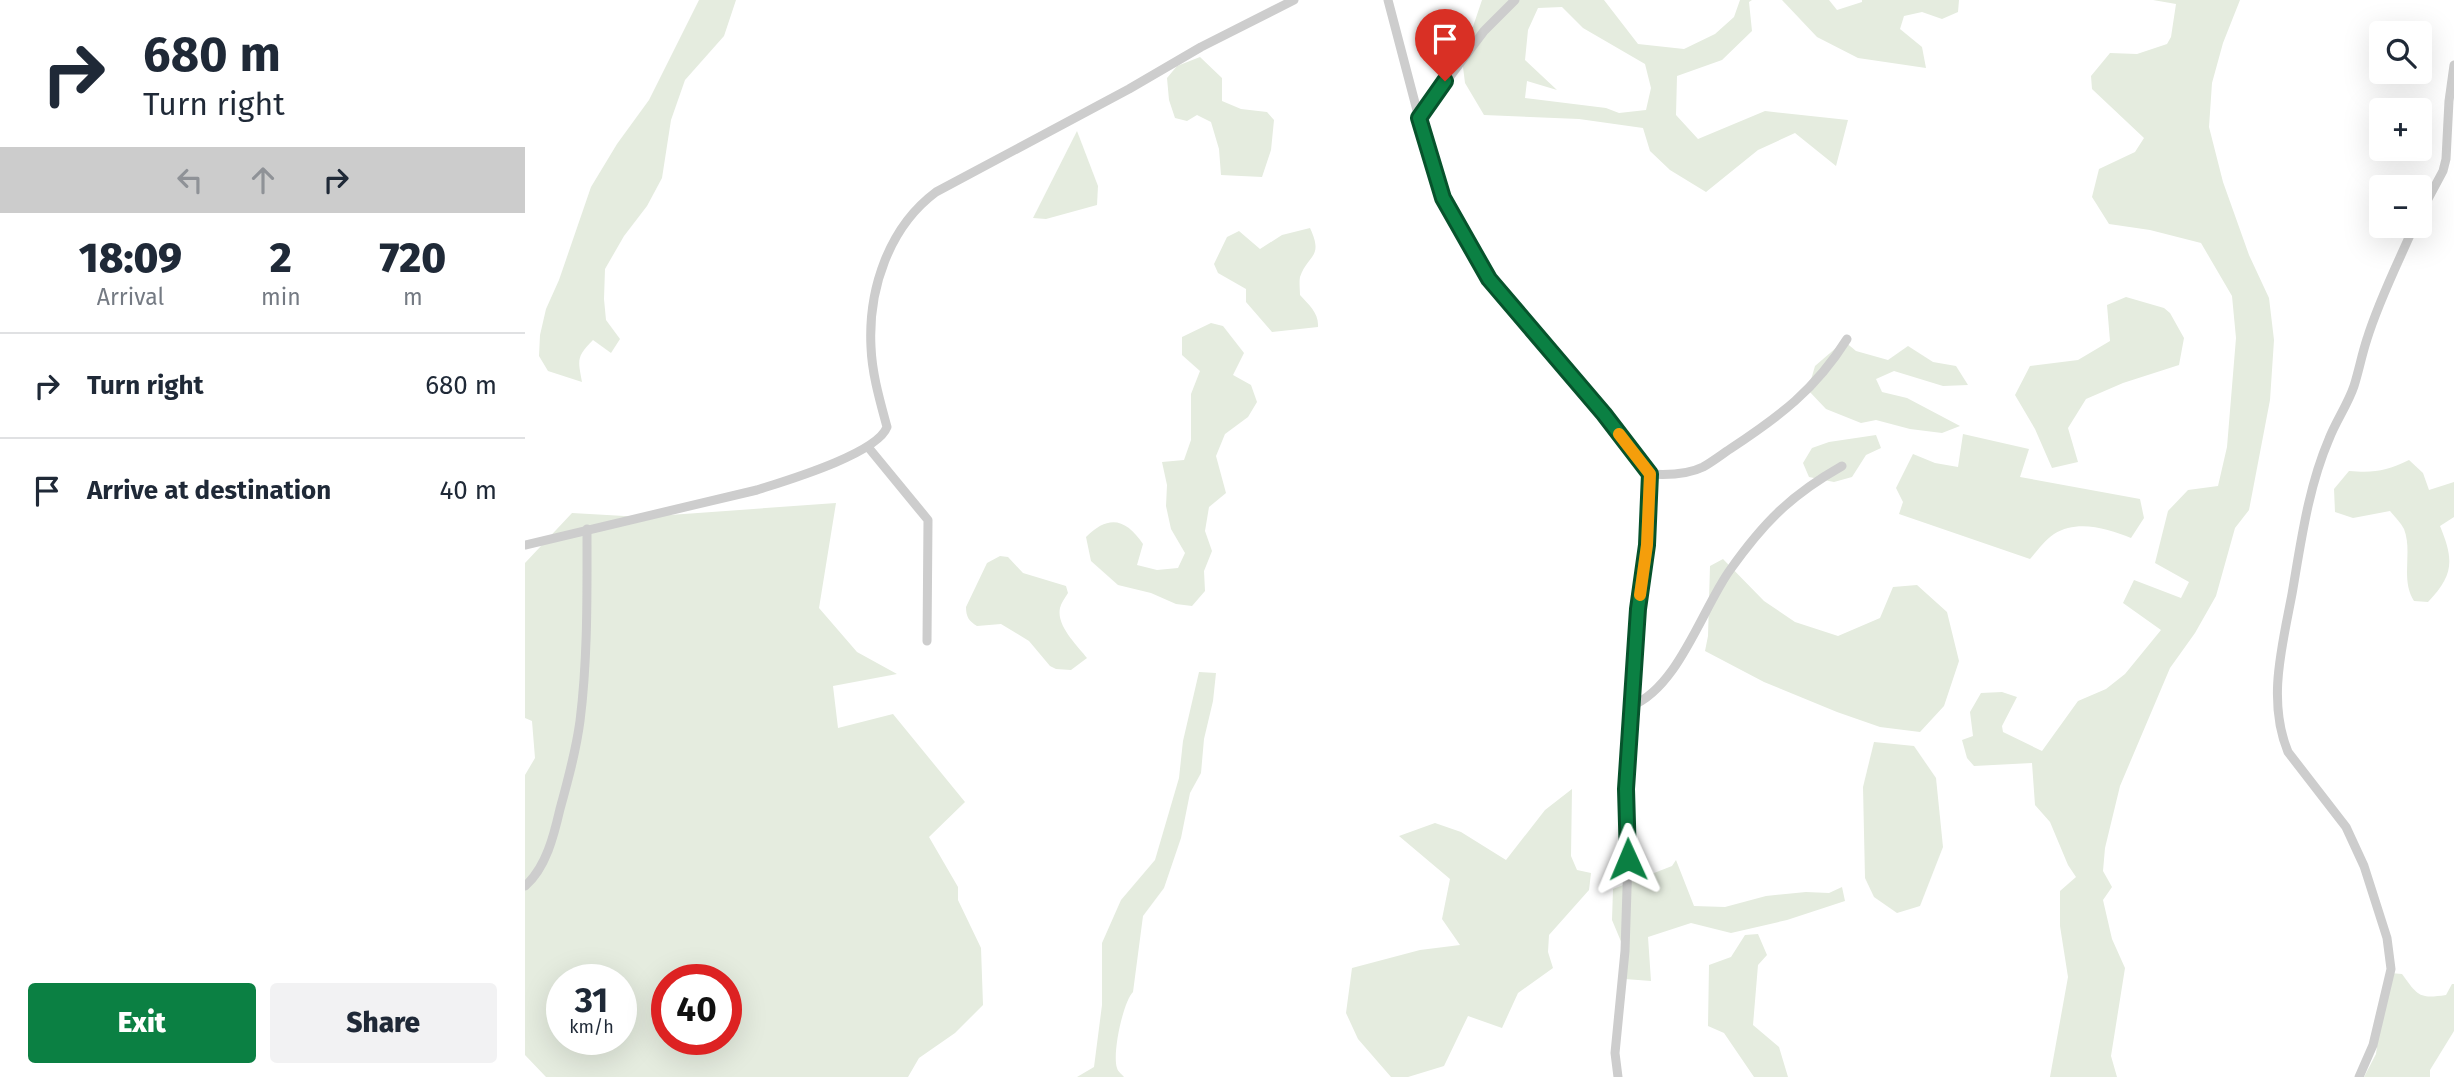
<!DOCTYPE html>
<html lang="en">
<head>
<meta charset="utf-8">
<style>
  :root { --surface:#fff; --page:#f2f2f3; --text:#1f2937; --muted:#747a83; --line:#e0e1e3; --accent:#0b8043 }
  body { margin:0; font-family:"Fira Sans",sans-serif; background:var(--page); color:var(--text); height:100vh; display:flex; flex-direction:column; font-size:26px; white-space:nowrap }
  * { box-sizing:border-box; margin:0 }
  p { font-size:23px; color:var(--muted) }
  .icon { flex:none; width:38px; height:38px; fill:none; stroke:currentColor; stroke-width:2; stroke-linecap:round; stroke-linejoin:round }
  .map { position:relative; flex:1; overflow:hidden }
  .panel { display:flex; flex-direction:column; background:var(--surface); width:525px }
  .panel>* { flex:none }
  .guide { background:#fff; color:var(--text); overflow:hidden }
  .controls { position:absolute; left:1844px; top:21px; display:grid; gap:14px }
  .controls a { display:grid; place-items:center; width:63px; height:63px; border-radius:7px; background:var(--surface); box-shadow:0 7px 28px #0002; font-size:35px }
  .speed { position:absolute; left:21px; top:964px; display:flex; gap:14px; font-size:35px; font-weight:700; text-align:center }
  .speed>* { display:grid; place-content:center; width:91px; height:91px; border-radius:50%; background:var(--surface); box-shadow:0 7px 28px #0002; line-height:1 }
  .speed small { font-size:18px; font-weight:400 }
  .speed .limit { border:10px solid #d22; background:#fff; color:#111 }
  .pin { position:absolute; display:grid; place-items:center; width:60px; height:60px; color:#fff; margin:-72px -30px; border-radius:50% 50% 50% 0; rotate:-45deg; box-shadow:0 0 7px #0007 }
  .pin .icon { rotate:45deg }
  .me { position:absolute; width:77px; margin:-38px; rotate:359deg; stroke-linejoin:round; filter:drop-shadow(0 0 5px #0008) }
  .turn { display:flex; align-items:center; gap:24px; height:147px; padding:0 28px; font-size:32px }
  .turn .icon { width:91px; height:91px; stroke-width:2.5 }
  .turn b { display:block; font-size:49px; line-height:60px }
  .lanes { display:flex; align-items:center; height:66px; padding:0 28px; background:#0003; justify-content:center; gap:35px; direction:ltr }
  .lanes .off { opacity:.35 }
  .eta { display:flex; justify-content:space-evenly; align-items:center; height:119px; text-align:center }
  .eta b { font-size:42px; font-weight:800; line-height:49px }
  .primary-button { display:flex; gap:14px; margin-top:auto; padding:14px 28px }
  .primary-button a { flex:1; height:80px; border-radius:7px; background:var(--accent); color:#fff; font-size:28px; font-weight:800; line-height:80px; text-align:center }
  .primary-button a+a { background:var(--page); color:var(--text) }
  ul { padding:0; list-style:none }
  li { display:flex; align-items:center; gap:21px; height:105px; padding:0 28px; border-top:2px solid var(--line) }
  li div { flex:1 }
  li b { display:block; font-size:26px }
  li em { font-style:normal }
  main { display:flex; flex:1; min-height:0 }
  .map>svg:first-child { display:block }
</style>
</head>
<body>
<main>
<section class="panel">
<div class="guide">
<div class="turn"><svg class="icon" aria-label="right" viewBox="0 0 24 24"><path d="M7 20v-9h11M14 6l5 5-5 5"/></svg><div><b>680 m</b>Turn right</div></div>
<div class="lanes"><svg class="icon off" aria-label="left" viewBox="0 0 24 24"><path d="M17 20v-9H6M10 6l-5 5 5 5"/></svg><svg class="icon off" aria-label="ahead" viewBox="0 0 24 24"><path d="M12 20V5M6 11l6-6 6 6"/></svg><svg class="icon" aria-label="right" viewBox="0 0 24 24"><path d="M7 20v-9h11M14 6l5 5-5 5"/></svg></div>
</div>
<div class="eta">
<div><b>18:09</b><p>Arrival</p></div>
<div><b>2</b><p>min</p></div>
<div><b>720</b><p>m</p></div>
</div>
<ul>
<li><svg class="icon" aria-label="right" viewBox="0 0 24 24"><path d="M7 20v-9h11M14 6l5 5-5 5"/></svg><div><b>Turn right</b></div><em>680 m</em></li>
<li><svg class="icon" aria-label="arrive" viewBox="0 0 24 24"><path d="M6 21V4h12l-3 4 3 4H6"/></svg><div><b>Arrive at destination</b></div><em>40 m</em></li>
</ul>
<div class="primary-button"><a>Exit</a><a>Share</a></div>
</section>
<div class="map">
<svg width="1929" height="1077" viewBox="0 0 1929 1077">
  <rect width="100%" height="100%" fill="#fff"/>
  <g fill="#e5ecdf" fill-rule="evenodd">
    <path d="M174 0H211L199 36 160 80 146 120 137 178 122 206 99 236 80 269 79 299 81 320 95 339 86 353 68 340C51 357 53 360 57 382L23 371 14 356 15 335 21 309 34 280 66 187 92 144 124 100Z"/>
    <path d="M957 0H1079L1113 44 1159 49 1190 34 1209 17 1215 0H1227L1224 2 1227 31 1197 60 1152 76 1151 115 1173 139 1240 111 1323 120 1311 166 1270 133 1233 150 1181 192 1145 170 1125 151 1118 128 1054 119 959 115 940 83 937 59ZM1037 7 1058 28 1120 64 1126 88 1121 110 1094 113 1081 108 1000 98 1002 81 1032 90 1000 60 1003 30 1013 8Z"/>
    <polygon points="1257,0 1304,0 1312,10 1337,2 1337,0 1434,0 1433,12 1417,19 1397,12 1379,16 1375,29 1397,47 1401,68 1333,58 1292,37"/>
    <polygon points="1628,0 1715,0 1698,43 1687,83 1684,127 1698,182 1724,255 1744,298 1749,340 1745,400 1724,510 1710,528 1691,596 1670,633 1645,668 1595,786 1580,848 1578,871 1587,887 1578,900 1587,939 1600,968 1586,1056 1592,1077 1525,1077 1543,977 1535,926 1535,891 1551,877 1543,865 1525,822 1510,805 1507,763 1449,766 1442,758 1437,740 1448,736 1445,712 1456,693 1477,692 1492,697 1477,726 1478,732 1517,751 1553,701 1581,689 1600,674 1636,630 1598,603 1609,580 1656,598 1664,582 1630,563 1643,511 1663,490 1693,486 1702,447 1711,338 1707,296 1676,243 1625,230 1584,224 1567,197 1574,169 1610,152 1619,138 1567,89 1566,76 1585,53 1612,54 1642,44 1646,37 1651,4"/>
    <polygon points="675,57 697,78 697,101 716,109 742,112 749,120 746,150 737,177 696,175 694,149 686,122 672,115 662,121 650,118 644,100 642,78 652,66"/>
    <polygon points="552,131 573,186 572,205 521,219 508,218"/>
    <path d="M785 228C799 258 783 254 775 277 774 282 775 290 775 295 784 305 794 313 793 327L747 332 721 302V289L693 273 689 264 702 237 714 231 735 249 757 235Z"/>
    <polygon points="1601,297 1639,308 1645,313 1659,338 1654,365 1598,383 1561,399 1543,428 1553,462 1527,468 1510,429 1490,395 1505,366 1553,360 1585,341 1582,305"/>
    <path d="M686 323 698 326 719 353 708 375 726 385 732 402 723 417 700 434 691 456 701 493 684 507 680 531 687 551 679 571 680 591 667 606 651 604 626 593 593 585 566 561 561 537C584 514 601 519 618 544L612 565 632 570 653 568 660 553 646 529 641 506 642 485 637 462 659 460 666 440V394L675 371 657 355V337Z"/>
    <polygon points="1319,341 1331,351 1363,360 1383,346 1408,362 1431,366 1443,385 1418,386 1369,371 1351,379 1357,392 1382,398 1435,426 1417,433 1385,429 1351,420 1336,423 1301,409 1283,390 1290,366"/>
    <path d="M1438 434 1504 449 1495 477 1615 499 1619 518 1606 538C1583 529 1553 519 1529 534 1520 540 1512 551 1505 559L1374 514 1378 502 1371 488 1388 454 1410 463 1433 467Z"/>
    <polygon points="1351,435 1356,448 1341,455 1327,477 1309,482 1284,477 1278,463 1287,448 1304,442"/>
    <path d="M1884 460 1898 473 1904 490 1929 482V517L1915 526C1929 560 1929 575 1903 602L1889 601C1875 579 1888 552 1879 529 1876 523 1870 517 1865 511L1828 518 1810 512 1809 489 1824 471C1850 473 1861 471 1884 460Z"/>
    <path d="M311 503 294 608 332 652 372 674 308 686 313 728 368 714 440 802 404 837 433 887V900L456 948 458 1005 430 1033 394 1058 383 1077H21L0 1055V775L10 758 7 721 0 718V563L47 513 117 517ZM37 980H96V1040H37ZM142 980H201V1040H142Z"/>
    <path d="M475 556 483 557 498 573 541 586 543 593C540 598 536 603 535 608 531 626 553 646 562 658L546 670 531 669 525 666 504 641 476 624 452 626C444 621 441 617 441 607L462 563Z"/>
    <polygon points="1198,559 1239,601 1270,622 1313,636 1355,618 1368,587 1392,585 1422,612 1434,661 1419,706 1395,732 1355,727 1312,712 1239,682 1180,651 1183,636 1185,566"/>
    <path d="M674 672 691 673 688 701 679 739 676 773 665 793 656 838 639 888 618 916 608 992C598 1002 587 1054 592 1068 593 1072 597 1074 599 1077H552L569 1067 577 1005V943L596 900 630 860 654 778 658 741Z"/>
    <polygon points="1349,742 1389,746 1411,778 1418,847 1395,906 1372,913 1349,897 1340,878 1338,787"/>
    <polygon points="1047,789 1046,856 1052,870 1066,873 1064,890 1024,935 1023,952 1028,968 993,993 977,1028 943,1016 919,1066 883,1077 866,1077 833,1039 821,1013 827,968 895,950 935,945 917,919 925,879 874,836 910,823 936,832 981,860 1020,810"/>
    <polygon points="1151,860 1169,906 1200,907 1241,896 1281,892 1304,893 1317,887 1320,901 1262,920 1206,933 1166,923 1123,937 1126,981 1100,979 1100,951 1087,920 1088,889 1147,866"/>
    <polygon points="1233,934 1242,955 1233,965 1228,1025 1254,1047 1263,1077 1229,1077 1199,1033 1183,1026 1184,965 1206,957 1220,935"/>
    <path d="M1865 973 1877 974C1893 996 1894 999 1921 995L1927 984H1929V1031L1905 1070V1077H1839L1851 1054 1856 1013Z"/>
  </g>
  <g fill="none" stroke-linecap="round" stroke-linejoin="round">
    <g stroke="#cdcdcd" stroke-width="9">
      <polyline points="863,0 894,118 918,198 964,279 1079,414 1125,474 1122,545 1113,609 1101,789 1103,858 1100,951 1090,1053 1093,1077"/>
      <polyline points="894,118 959,31 990,0"/>
      <polyline points="1895,214 1918,171 1921,159 1924,101 1929,65"/>
      <polyline points="343,447 403,520 402,641"/>
      <path d="M1125 474C1141 475 1162 475 1178 467 1187 462 1196 455 1205 449 1255 416 1290 390 1322 339"/>
      <path d="M0 545 232 490C260 481 352 454 362 427 355 401 347 374 346 347 343 289 364 227 411 192L604 89 676 47 769 0"/>
      <path d="M1106 706C1153 688 1177 609 1205 570 1239 522 1266 495 1317 466"/>
      <path d="M0 886C21 868 29 835 35 809 43 780 51 751 55 721 63 657 62 593 62 529"/>
      <path d="M1834 1077 1848 1045 1866 969 1862 938 1839 866 1821 827 1763 752C1742 701 1757 647 1767 594 1776 542 1783 488 1804 439 1811 421 1823 404 1829 386 1834 370 1837 354 1842 339 1854 300 1873 263 1889 226"/>
    </g>
  </g>
  <g fill="none" stroke-linecap="round" stroke-linejoin="round">
    <defs>
      <polyline id="route" points="920,81 894,118 918,198 964,279 1079,414 1125,474 1122,545 1113,609 1101,789 1103,859"/>
    </defs>
    <use href="#route" stroke="#07532c" stroke-width="18"/>
    <use href="#route" stroke="#0b8043" stroke-width="12"/>
    <polyline stroke="#f59e0b" stroke-width="12" points="1094,434 1125,474 1122,545 1115,595"/>
  </g>
</svg>
<div class="controls">
<a><svg class="icon" aria-label="search" viewBox="0 0 24 24"><circle cx="10" cy="10" r="6"/><path d="M15 15l6 6"/></svg></a>
<a>+</a>
<a>−</a>
</div>
<div class="speed"><div>31<small>km/h</small></div><div class="limit">40</div></div>
<div class="pin" style="left:920px;top:81px;background:#d93025"><svg class="icon" aria-label="arrive" viewBox="0 0 24 24"><path d="M6 21V4h12l-3 4 3 4H6"/></svg></div>
<svg class="me" style="left:1103px;top:859px" viewBox="-20 -20 40 40"><path d="M0-17L14 15 0 8-14 15z" fill="#0b8043" stroke="#fff" stroke-width="4"/></svg>
</div>
</main>
</body>
</html>
